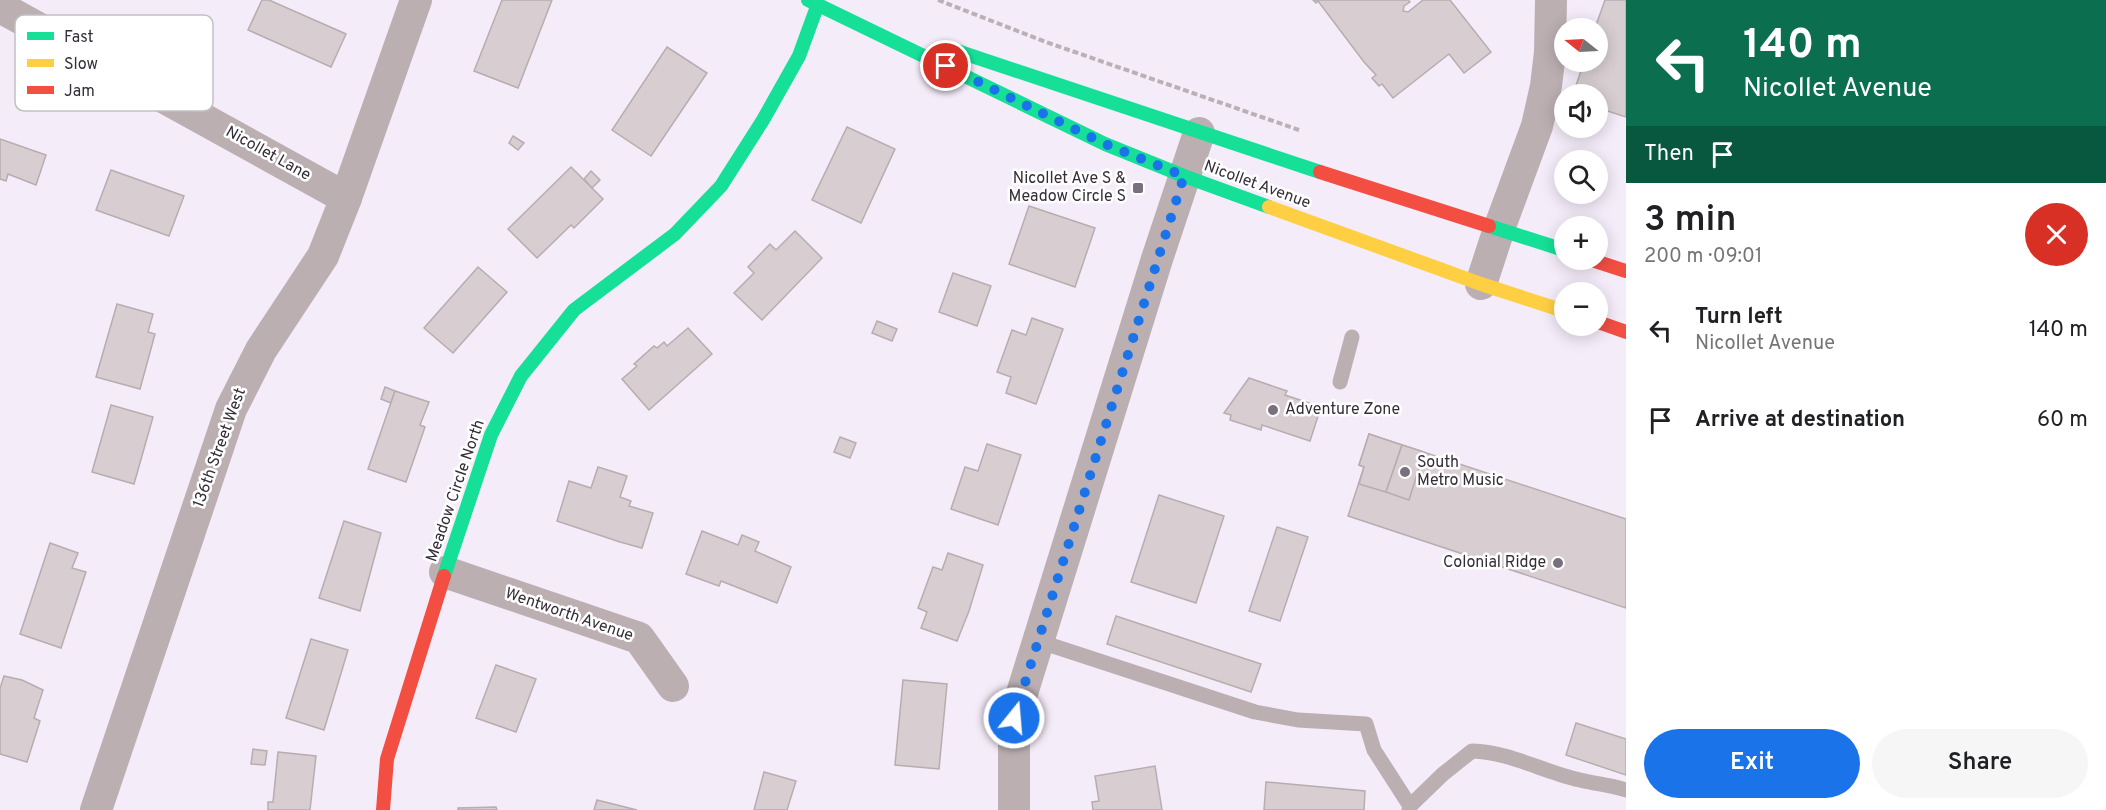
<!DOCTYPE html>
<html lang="en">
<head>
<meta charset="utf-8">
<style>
  :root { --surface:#fff; --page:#f6f6f6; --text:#202124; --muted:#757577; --accent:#1a73e8 }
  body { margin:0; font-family:Overpass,sans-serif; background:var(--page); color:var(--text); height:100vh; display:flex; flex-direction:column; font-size:22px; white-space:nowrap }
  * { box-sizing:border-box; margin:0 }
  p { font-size:20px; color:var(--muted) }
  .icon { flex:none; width:33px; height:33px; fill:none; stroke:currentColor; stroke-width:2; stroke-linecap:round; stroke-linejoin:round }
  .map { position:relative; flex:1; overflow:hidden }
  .side { display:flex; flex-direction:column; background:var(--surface); width:480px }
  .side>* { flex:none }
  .banner { background:#0b6e4f; color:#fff; overflow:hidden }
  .needle { width:39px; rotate:288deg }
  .tools { position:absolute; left:1554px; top:18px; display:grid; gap:12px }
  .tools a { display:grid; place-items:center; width:54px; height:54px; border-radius:50%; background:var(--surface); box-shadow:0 3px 15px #0003; font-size:30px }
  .pin { position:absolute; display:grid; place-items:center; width:51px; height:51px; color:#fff; margin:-26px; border:3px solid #fff; border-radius:50%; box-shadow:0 2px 6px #0007 }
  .me { position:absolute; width:66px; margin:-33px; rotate:17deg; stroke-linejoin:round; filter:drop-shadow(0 0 4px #0008) }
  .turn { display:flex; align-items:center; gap:21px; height:126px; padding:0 18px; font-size:27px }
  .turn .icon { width:78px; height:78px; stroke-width:2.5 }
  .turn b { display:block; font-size:42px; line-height:51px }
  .then { display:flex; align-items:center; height:57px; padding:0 18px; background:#0003; gap:12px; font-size:22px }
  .round { display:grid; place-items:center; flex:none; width:63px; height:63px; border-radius:32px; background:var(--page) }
  .headline { display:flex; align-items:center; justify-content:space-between; height:102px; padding:0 18px }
  h1 { font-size:36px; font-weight:600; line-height:45px }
  .button { display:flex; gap:12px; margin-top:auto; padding:12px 18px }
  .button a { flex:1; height:69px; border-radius:36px; background:var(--accent); color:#fff; font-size:24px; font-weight:600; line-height:69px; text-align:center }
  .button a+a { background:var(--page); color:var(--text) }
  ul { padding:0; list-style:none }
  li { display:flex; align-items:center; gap:18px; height:90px; padding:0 18px }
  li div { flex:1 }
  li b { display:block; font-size:22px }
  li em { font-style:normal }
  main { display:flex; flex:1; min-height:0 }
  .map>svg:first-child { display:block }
</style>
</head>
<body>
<main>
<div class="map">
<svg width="1626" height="810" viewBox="0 0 1626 810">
  <rect width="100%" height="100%" fill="#f5ecf9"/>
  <g fill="#d8ced1" stroke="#b7adb0" stroke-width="1.5">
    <polygon points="262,0 269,0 346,34 331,67 248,30"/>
    <polygon points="502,0 552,0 518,88 474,71"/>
    <polygon points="1313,0 1408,0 1410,2 1404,6 1403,11 1408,12 1423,0 1450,0 1491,52 1464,73 1449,54 1393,98 1382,84 1379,86 1372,78 1376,75 1364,62 1318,1 1316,3"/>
    <polygon points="1605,0 1626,0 1626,117 1598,108 1598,94 1573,94 1584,62 1598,62 1598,28 1595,28"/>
    <polygon points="667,47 707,73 651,156 612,130"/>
    <polygon points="847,127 895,149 861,223 812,200"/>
    <polygon points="513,136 524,143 518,150 509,143"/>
    <polygon points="0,139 46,155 36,185 8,174 6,181 0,179"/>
    <polygon points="571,167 603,199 574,228 571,225 537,258 508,229"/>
    <polygon points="111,170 184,196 169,236 96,210"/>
    <polygon points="591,171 600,180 592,188 584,179"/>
    <polygon points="1029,206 1095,228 1075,287 1009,264"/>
    <polygon points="795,231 822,258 762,320 734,293 754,273 748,267 770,244 776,250"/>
    <polygon points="478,267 507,292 453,353 424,328"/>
    <polygon points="953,273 991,286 977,326 939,312"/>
    <polygon points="117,304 153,314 148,332 155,334 140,389 96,377"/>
    <polygon points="1032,318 1063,329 1036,404 1006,393 1011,377 997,372 1012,330 1026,335"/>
    <polygon points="877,321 897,329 892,341 872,333"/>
    <polygon points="688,328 712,354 649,410 622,379 637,366 634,364 654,346 657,348 664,342 667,346"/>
    <polygon points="1249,378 1287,391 1285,395 1321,407 1310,441 1262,425 1261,430 1230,420 1231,415 1224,413"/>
    <polygon points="385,387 395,391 391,403 381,399"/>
    <polygon points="395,391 429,402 420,425 425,427 406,482 368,469"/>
    <polygon points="111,405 153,417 134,484 92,472"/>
    <polygon points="1369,434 1626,519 1626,608 1348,516 1364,467 1359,465"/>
    <polygon points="1369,434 1402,445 1386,492 1359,484 1364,467 1359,465"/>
    <polygon points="840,437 856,443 850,458 834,452"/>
    <polygon points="987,444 1021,455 998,525 951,509 965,467 978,471"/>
    <polygon points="1402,445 1424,452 1409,500 1386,492"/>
    <polygon points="598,467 627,476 620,497 631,501 629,506 653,513 642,548 620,542 557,521 569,481 591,488"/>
    <polygon points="1159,495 1224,516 1196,603 1131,582"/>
    <polygon points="344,521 381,533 360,611 319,598"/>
    <polygon points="1277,527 1308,537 1280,621 1249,611"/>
    <polygon points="702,531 738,545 742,535 759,542 755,551 791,567 777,603 721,581 719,586 686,574"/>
    <polygon points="50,543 78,553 72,568 86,572 61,648 20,634"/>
    <polygon points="948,553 983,565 969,611 957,641 921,628 927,612 918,608 933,567 942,570"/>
    <polygon points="1116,616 1261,664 1251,692 1107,644"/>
    <polygon points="311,639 348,650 324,730 286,718"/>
    <polygon points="496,665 536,679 516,732 476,718"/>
    <polygon points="4,676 22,680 43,690 34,718 40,721 27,762 0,754 0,688"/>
    <polygon points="903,680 947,684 939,769 895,765"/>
    <polygon points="1576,723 1626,739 1626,775 1566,755"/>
    <polygon points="253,749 267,751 265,765 251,764"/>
    <polygon points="278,752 316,756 310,810 268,810 268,802 273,802"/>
    <polygon points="1155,766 1162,810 1093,810 1092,802 1099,801 1095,776"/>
    <polygon points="764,772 796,781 787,810 754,810"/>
    <polygon points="1266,782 1365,791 1364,810 1264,810"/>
    <polygon points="597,800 637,810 594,810"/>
    <polygon points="496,807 497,810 458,810 458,808"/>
  </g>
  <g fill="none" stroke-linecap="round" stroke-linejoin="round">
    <polyline stroke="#bab0b6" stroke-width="4" stroke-dasharray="6 3" stroke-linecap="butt" points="938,0 1046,42 1299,130"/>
    <g stroke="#bbafb2" stroke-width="15">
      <polyline points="1340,382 1352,337"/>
      <polyline points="1038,641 1255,712 1298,720 1366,724 1374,750 1410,806 1409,810"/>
      <path d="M1410 806 1443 774 1472 751C1510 752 1543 772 1580 780 1596 784 1611 785 1626 790"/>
    </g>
    <g stroke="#bbafb2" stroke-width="32">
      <polyline points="0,7 346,198"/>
      <polyline points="1481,284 1499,229 1537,126 1546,86 1550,52 1551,0"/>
      <polyline points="445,572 639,638 673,686"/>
      <polyline points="96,810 231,409 261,350 323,256 346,198 416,0"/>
      <polyline points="1014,810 1014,719 1157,259 1199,133"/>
    </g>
    <g stroke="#16e098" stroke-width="14">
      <polyline points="808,0 1105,144 1184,176 1269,207"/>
      <polyline points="948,48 1320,172"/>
      <polyline points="1489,226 1564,250"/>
      <polyline points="444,576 491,435 521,376 574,310 675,234 721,186 763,120 799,56 818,4"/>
    </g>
    <polyline stroke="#ffcf43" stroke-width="14" points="1269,207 1481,284 1564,311"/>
    <g stroke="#f24e42" stroke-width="14">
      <polyline points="1320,172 1489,226"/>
      <polyline points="1592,260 1626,271"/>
      <polyline points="1598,322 1626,332"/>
      <polyline points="383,810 387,759 444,576"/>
    </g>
  </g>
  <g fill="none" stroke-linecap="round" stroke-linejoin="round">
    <polyline stroke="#1a73e8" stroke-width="10" stroke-dasharray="0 18" points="946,66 1105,144 1184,176 1014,718"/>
  </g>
  <g fill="#78707c" stroke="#fff" stroke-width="2">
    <rect x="1132" y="182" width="12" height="12" rx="3"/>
    <circle cx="1273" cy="410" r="6"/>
    <circle cx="1405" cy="472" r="6"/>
    <circle cx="1558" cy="563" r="6"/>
  </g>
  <g text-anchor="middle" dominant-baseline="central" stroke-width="5" stroke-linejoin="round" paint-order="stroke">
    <g font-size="16" fill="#352d38" stroke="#fff">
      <text transform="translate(268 154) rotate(29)">Nicollet Lane</text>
      <text transform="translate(1257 185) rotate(20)">Nicollet Avenue</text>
      <text transform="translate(220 448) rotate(-70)">136th Street West</text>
      <text transform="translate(456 491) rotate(-71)">Meadow Circle North</text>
      <text transform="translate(569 615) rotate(19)">Wentworth Avenue</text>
    </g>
    <g font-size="16" fill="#352d38" stroke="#fff" text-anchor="end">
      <text x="1126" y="179">Nicollet Ave S &amp;<tspan x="1126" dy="18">Meadow Circle S</tspan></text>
      <text x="1285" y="410" text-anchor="start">Adventure Zone</text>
      <text x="1417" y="463" text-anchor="start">South<tspan x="1417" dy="18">Metro Music</tspan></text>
      <text x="1546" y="563">Colonial Ridge</text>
    </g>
  </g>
  <rect x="15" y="15" width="198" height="96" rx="9" fill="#fff" stroke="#c2c0c3" stroke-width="1.5"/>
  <rect x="27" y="32" width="27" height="8" fill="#16e098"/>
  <rect x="27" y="59" width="27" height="8" fill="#ffcf43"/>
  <rect x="27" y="86" width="27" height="8" fill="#f24e42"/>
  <g font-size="16" fill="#352d38">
    <text x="64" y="42">Fast</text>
    <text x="64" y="69">Slow</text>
    <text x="64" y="96">Jam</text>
  </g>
</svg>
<div class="tools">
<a><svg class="needle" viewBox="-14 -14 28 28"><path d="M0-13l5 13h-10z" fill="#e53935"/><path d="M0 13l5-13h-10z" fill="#757577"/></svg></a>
<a><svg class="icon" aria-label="sound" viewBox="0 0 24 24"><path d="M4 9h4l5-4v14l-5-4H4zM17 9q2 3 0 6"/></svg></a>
<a><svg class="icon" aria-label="search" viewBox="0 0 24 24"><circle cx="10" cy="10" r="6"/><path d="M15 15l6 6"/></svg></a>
<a>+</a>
<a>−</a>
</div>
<div class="pin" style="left:946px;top:66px;background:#d93025"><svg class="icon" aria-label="arrive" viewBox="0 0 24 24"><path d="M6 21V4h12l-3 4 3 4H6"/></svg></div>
<svg class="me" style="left:1014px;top:718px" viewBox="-20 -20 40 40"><circle r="17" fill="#1a73e8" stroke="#fff" stroke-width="3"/><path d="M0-11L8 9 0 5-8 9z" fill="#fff"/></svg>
</div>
<section class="side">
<div class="banner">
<div class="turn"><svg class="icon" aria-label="left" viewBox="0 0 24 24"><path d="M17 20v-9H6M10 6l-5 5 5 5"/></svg><div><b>140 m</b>Nicollet Avenue</div></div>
<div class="then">Then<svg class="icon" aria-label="arrive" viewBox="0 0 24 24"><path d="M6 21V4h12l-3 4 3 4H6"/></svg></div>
</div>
<div class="headline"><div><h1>3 min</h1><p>200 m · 09:01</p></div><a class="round" style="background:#d93025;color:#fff"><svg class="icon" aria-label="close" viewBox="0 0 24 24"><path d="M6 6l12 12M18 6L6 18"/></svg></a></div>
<ul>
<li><svg class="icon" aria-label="left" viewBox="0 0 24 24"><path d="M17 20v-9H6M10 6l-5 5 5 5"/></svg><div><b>Turn left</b><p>Nicollet Avenue</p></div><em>140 m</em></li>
<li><svg class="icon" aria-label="arrive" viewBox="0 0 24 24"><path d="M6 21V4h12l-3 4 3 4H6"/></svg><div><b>Arrive at destination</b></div><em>60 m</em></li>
</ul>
<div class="button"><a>Exit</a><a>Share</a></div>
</section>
</main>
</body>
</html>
